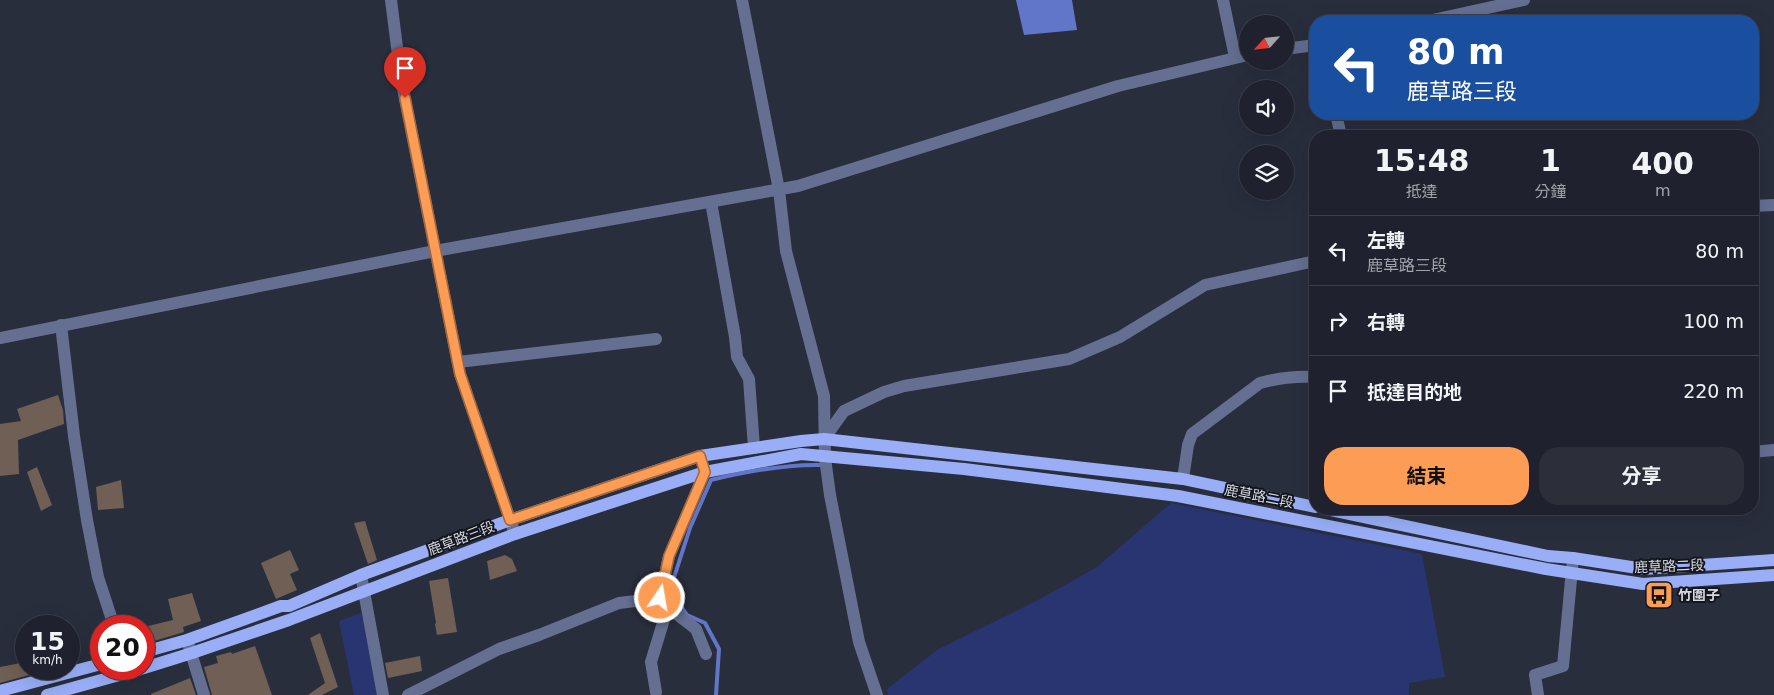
<!DOCTYPE html>
<html lang="zh-TW">
<head>
<meta charset="utf-8">
<style>
  :root { --surface:#1f222e; --page:#2c2f3a; --text:#f1f3f6; --muted:#a1a4aa; --line:#3c3f4a; --accent:#fd9d55 }
  body { margin:0; font-family:"DejaVu Sans","Noto Sans TC",sans-serif; background:var(--page); color:var(--text); height:100vh; display:flex; flex-direction:column; font-size:19px; white-space:nowrap }
  * { box-sizing:border-box; margin:0 }
  p { font-size:16px; color:var(--muted) }
  .icon { flex:none; width:28px; height:28px; fill:none; stroke:currentColor; stroke-width:2; stroke-linecap:round; stroke-linejoin:round }
  .map { position:relative; flex:1; overflow:hidden }
  .sheet { position:absolute; left:1309px; top:130px; width:450px; height:385px; display:flex; flex-direction:column; background:var(--surface); border-radius:20px; box-shadow:0 5px 20px #0002,0 0 0 1px var(--line) }
  .sheet>* { flex:none }
  .guide { position:absolute; left:1309px; top:15px; width:450px; height:105px; border-radius:20px; box-shadow:0 5px 20px #0002,0 0 0 1px var(--line); background:#1a4fa0; color:#fff; overflow:hidden }
  .needle { width:32px; rotate:243deg }
  .controls { position:absolute; left:1239px; top:15px; display:grid; gap:10px }
  .controls a { display:grid; place-items:center; width:55px; height:55px; border-radius:50%; background:var(--surface); box-shadow:0 5px 20px #0002,0 0 0 1px var(--line); font-size:25px }
  .speed { position:absolute; left:15px; top:615px; display:flex; gap:10px; font-size:25px; font-weight:700; text-align:center }
  .speed>* { display:grid; place-content:center; width:65px; height:65px; border-radius:50%; background:var(--surface); box-shadow:0 5px 20px #0002,0 0 0 1px var(--line); line-height:1 }
  .speed small { font-size:12px; font-weight:400 }
  .speed .limit { border:8px solid #d22; background:#fff; color:#111 }
  .pin { position:absolute; display:grid; place-items:center; width:42px; height:42px; color:#fff; margin:-51px -21px; border-radius:50% 50% 50% 0; rotate:-45deg; box-shadow:0 0 5px #0007 }
  .pin .icon { rotate:45deg }
  .me { position:absolute; width:55px; margin:-28px; rotate:12deg; stroke-linejoin:round; filter:drop-shadow(0 0 4px #0008) }
  .turn { display:flex; align-items:center; gap:18px; height:105px; padding:0 15px; font-size:22px }
  .turn .icon { width:65px; height:65px; stroke-width:2.5 }
  .turn b { display:block; font-size:35px; line-height:42px }
  .eta { display:flex; justify-content:space-evenly; align-items:center; height:85px; text-align:center }
  .eta b { font-size:30px; font-weight:700; line-height:35px }
  .action { display:flex; gap:10px; margin-top:auto; padding:10px 15px }
  .action a { flex:1; height:58px; border-radius:20px; background:var(--accent); color:#111; font-size:20px; font-weight:700; line-height:58px; text-align:center }
  .action a+a { background:var(--page); color:var(--text) }
  ul { padding:0; list-style:none }
  li { display:flex; align-items:center; gap:15px; height:70px; padding:0 15px; border-top:1px solid var(--line) }
  li div { flex:1 }
  li b { display:block; font-size:19px }
  li em { font-style:normal }
  .map>svg:first-child { display:block }
</style>
</head>
<body>
<div class="map">
<svg width="1774" height="695" viewBox="0 0 1774 695">
  <rect width="100%" height="100%" fill="#292e3d"/>
  <g fill="#293570">
    <polygon points="1171,503 1422,554 1445,677 1409,683 1409,695 888,695 887,689 937,650 1040,599 1097,567"/>
    <polygon points="361,613 382,695 354,695 339,621"/>
  </g>
  <polygon fill="#6176c8" points="1016,0 1072,0 1077,30 1024,35"/>
  <g fill="none" stroke-linecap="round" stroke-linejoin="round">
    <path stroke="#6176c8" stroke-width="4" d="M716 695 719 649 705 623 687 615 670 590 690 528 711 480C744 472 787 464 821 465"/>
  </g>
  <g fill="#705f54">
    <polygon points="58,395 63,410 64,424 18,440 19,474 0,476 0,424 21,421 17,409"/>
    <polygon points="37,467 52,505 41,511 27,472"/>
    <polygon points="121,480 124,508 98,510 96,487"/>
    <polygon points="365,521 377,560 368,564 354,523"/>
    <polygon points="290,550 299,570 290,574 297,590 276,599 261,563"/>
    <polygon points="505,555 512,559 517,571 490,580 487,561"/>
    <polygon points="448,578 457,632 437,635 435,624 436,623 429,581"/>
    <polygon points="192,593 201,621 183,627 184,632 144,644 144,627 173,620 168,599"/>
    <polygon points="320,633 338,687 322,695 308,695 325,683 310,638"/>
    <polygon points="255,646 272,695 212,695 204,667 218,663 216,656 231,652 232,654"/>
    <polygon points="420,656 422,671 388,678 385,663"/>
    <polygon points="26,662 26,669 47,670 0,683 0,667"/>
    <polygon points="190,678 196,695 151,695 151,694"/>
  </g>
  <g fill="none" stroke-linecap="round" stroke-linejoin="round">
    <g stroke="#646f92" stroke-width="12">
      <polyline points="391,0 401,79 460,374 515,534"/>
      <polyline points="742,0 779,190 786,251 824,396 825,458 830,495 859,642 877,695"/>
      <polyline points="1223,0 1235,57"/>
      <polyline points="1428,21 1524,0"/>
      <polyline points="1285,49 1315,45"/>
      <polyline points="1336,114 1341,136"/>
      <polyline points="711,202 735,337 737,357 749,379 754,448"/>
      <polyline points="1752,206 1774,205"/>
      <polyline points="61,325 74,436 87,520 98,577 114,626"/>
      <polyline points="0,338 435,251 798,186 1118,86 1248,55"/>
      <polyline points="458,362 656,339"/>
      <polyline points="824,439 844,411 884,392 904,386 1069,359 1120,337 1205,285 1315,261"/>
      <polyline points="1752,452 1774,450"/>
      <polyline points="700,456 705,472 669,556 660,598 674,612 696,629 706,654"/>
      <path d="M1183 479 1188 445 1192 434 1260 383C1278 378 1296 376 1315 377"/>
      <polyline points="361,575 383,695"/>
      <polyline points="187,640 204,695"/>
      <polyline points="408,695 499,649 539,635 619,603 660,598 666,613 651,662 656,692"/>
      <polyline points="1538,695 1535,675 1563,666 1573,558"/>
    </g>
    <g stroke="#99aef7" stroke-width="12">
      <polyline points="1325,509 1548,556 1573,558 1644,569 1774,560"/>
      <polyline points="144,652 187,640 281,606 289,606 361,575 510,520 700,456 801,441 824,439 1183,479 1315,507"/>
      <polyline points="144,668 192,653 289,620 515,534 585,511 705,472 801,454 964,469 1178,496 1546,569 1643,584 1774,575"/>
      <polyline points="0,691 101,664"/>
      <polyline points="47,695 141,669"/>
    </g>
  </g>
  <g fill="none" stroke-linecap="round" stroke-linejoin="round">
    <defs>
      <polyline id="route" points="405,98 460,374 510,520 700,456 705,472 669,556 660,598"/>
    </defs>
    <use href="#route" stroke="#a46637" stroke-width="12"/>
    <use href="#route" stroke="#fd9d55" stroke-width="9"/>
  </g>
  <defs>
    <symbol id="bus-square" viewBox="-11 -11 22 22"><rect x="-9" y="-9" width="18" height="18" rx="4" fill="#fd9d55" stroke="#14161d"/><path d="M-5-6H5V4H4V6H2V4H-2V6H-4V4H-5ZM-3.5-4V0h7V-4ZM-3.5 1.2v1.5H-2V1.2ZM2 1.2v1.5H3.5V1.2Z" fill="#111"/></symbol>
  </defs>
  <g fill-rule="evenodd">
    <use href="#bus-square" x="1643" y="579" width="32" height="32"/>
  </g>
  <g text-anchor="middle" dominant-baseline="central" stroke-width="4" stroke-linejoin="round" paint-order="stroke">
    <g font-size="14" fill="#d6d9e3" stroke="#14161d">
      <text transform="translate(1259 496) rotate(11)">鹿草路二段</text>
      <text transform="translate(461 538) rotate(-21)">鹿草路三段</text>
      <text transform="translate(1669 566) rotate(-2)">鹿草路二段</text>
    </g>
    <g font-size="14" font-weight="bold" fill="#d6d9e3" stroke="#14161d" text-anchor="start">
      <text x="1678" y="595">竹圍子</text>
    </g>
  </g>
</svg>
<div class="controls">
<a><svg class="needle" viewBox="-14 -14 28 28"><path d="M0-13l5 13h-10z" fill="#e53935"/><path d="M0 13l5-13h-10z" fill="#a1a4aa"/></svg></a>
<a><svg class="icon" aria-label="sound" viewBox="0 0 24 24"><path d="M4 9h4l5-4v14l-5-4H4zM17 9q2 3 0 6"/></svg></a>
<a><svg class="icon" aria-label="layers" viewBox="0 0 24 24"><path d="M12 4l9 5-9 5-9-5zM3 14l9 5 9-5"/></svg></a>
</div>
<div class="speed"><div>15<small>km/h</small></div><div class="limit">20</div></div>
<div class="pin" style="left:405px;top:98px;background:#d93025"><svg class="icon" aria-label="arrive" viewBox="0 0 24 24"><path d="M6 21V4h12l-3 4 3 4H6"/></svg></div>
<svg class="me" style="left:660px;top:598px" viewBox="-20 -20 40 40"><circle r="17" fill="#fd9d55" stroke="#fff" stroke-width="3"/><path d="M0-11L8 9 0 5-8 9z" fill="#fff"/></svg>
<div class="guide">
<div class="turn"><svg class="icon" aria-label="left" viewBox="0 0 24 24"><path d="M17 20v-9H6M10 6l-5 5 5 5"/></svg><div><b>80 m</b>鹿草路三段</div></div>
</div>
<section class="sheet">
<div class="eta">
<div><b>15:48</b><p>抵達</p></div>
<div><b>1</b><p>分鐘</p></div>
<div><b>400</b><p>m</p></div>
</div>
<ul>
<li><svg class="icon" aria-label="left" viewBox="0 0 24 24"><path d="M17 20v-9H6M10 6l-5 5 5 5"/></svg><div><b>左轉</b><p>鹿草路三段</p></div><em>80 m</em></li>
<li><svg class="icon" aria-label="right" viewBox="0 0 24 24"><path d="M7 20v-9h11M14 6l5 5-5 5"/></svg><div><b>右轉</b></div><em>100 m</em></li>
<li><svg class="icon" aria-label="arrive" viewBox="0 0 24 24"><path d="M6 21V4h12l-3 4 3 4H6"/></svg><div><b>抵達目的地</b></div><em>220 m</em></li>
</ul>
<div class="action"><a>結束</a><a>分享</a></div>
</section>
</div>
</body>
</html>
